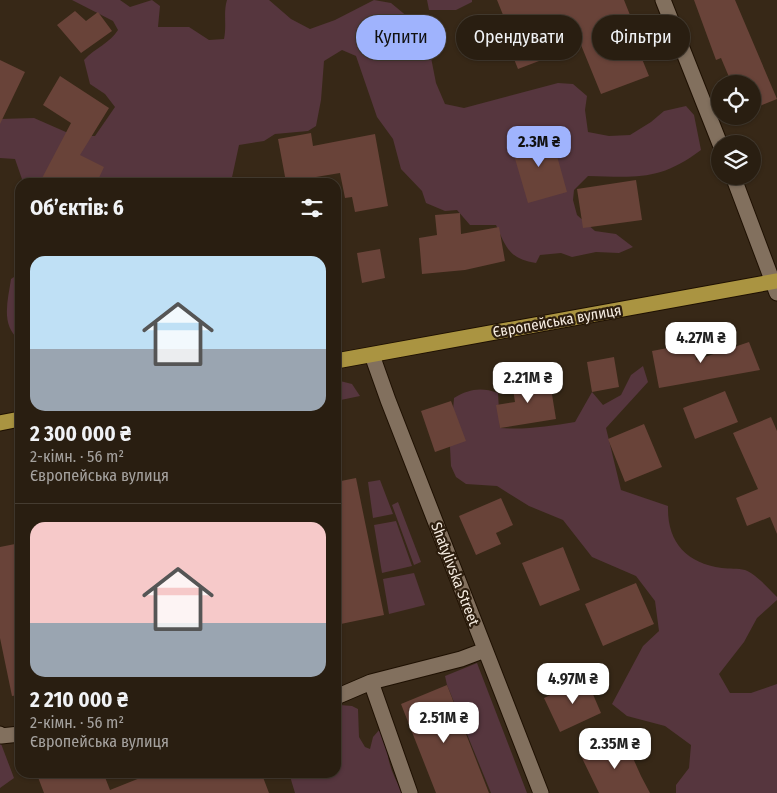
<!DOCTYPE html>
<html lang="uk">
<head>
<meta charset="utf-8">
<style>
	body { margin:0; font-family:"Fira Sans Condensed",sans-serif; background:#31271a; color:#f1f3f6; height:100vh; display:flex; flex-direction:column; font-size:19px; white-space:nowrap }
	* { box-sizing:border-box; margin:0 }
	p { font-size:16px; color:#a5a29f }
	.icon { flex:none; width:28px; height:28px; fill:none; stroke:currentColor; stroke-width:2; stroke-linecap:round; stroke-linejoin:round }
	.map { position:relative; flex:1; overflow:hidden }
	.details { position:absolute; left:15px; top:178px; width:326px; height:600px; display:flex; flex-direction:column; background:#291e11; border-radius:15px; box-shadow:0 1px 4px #0004,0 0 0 1px #453c31 }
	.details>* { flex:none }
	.banner { position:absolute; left:356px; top:15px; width:345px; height:45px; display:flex; gap:10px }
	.buttons { position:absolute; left:711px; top:75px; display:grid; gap:10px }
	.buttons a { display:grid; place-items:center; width:50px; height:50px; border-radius:50%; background:#291e11; box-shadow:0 1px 4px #0004,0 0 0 1px #453c31; font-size:25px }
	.price { position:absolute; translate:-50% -42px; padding:0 11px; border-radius:10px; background:#fff; color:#222; font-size:16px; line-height:32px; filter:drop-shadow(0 1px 2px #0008) }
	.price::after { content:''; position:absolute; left:50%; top:30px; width:15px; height:11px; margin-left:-8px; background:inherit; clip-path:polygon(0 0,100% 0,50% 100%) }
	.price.selected { background:#9fb3fd; color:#111 }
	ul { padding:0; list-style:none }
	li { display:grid; align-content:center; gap:10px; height:265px; padding:0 15px }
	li+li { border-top:1px solid #453c31 }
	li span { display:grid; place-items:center; height:155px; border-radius:15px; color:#555 }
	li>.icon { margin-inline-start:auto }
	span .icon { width:90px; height:90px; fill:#fffc; stroke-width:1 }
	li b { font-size:21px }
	h2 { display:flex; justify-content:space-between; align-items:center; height:60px; padding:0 15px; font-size:21px }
	.pill { padding:0 18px; border-radius:22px; background:#291e11; box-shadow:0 1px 4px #0004,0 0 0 1px #453c31; font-size:18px; line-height:45px }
	.pill.selected { background:#9fb3fd; color:#111 }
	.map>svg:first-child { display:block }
	.green { fill:#56363e }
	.building { fill:#694339 }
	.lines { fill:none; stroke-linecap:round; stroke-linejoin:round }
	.minor-casing { stroke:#1e1002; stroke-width:17 }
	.major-casing { stroke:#1e1002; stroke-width:17 }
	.minor { stroke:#82705e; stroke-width:15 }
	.major { stroke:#aa9441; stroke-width:15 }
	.labels { text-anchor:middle; stroke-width:4.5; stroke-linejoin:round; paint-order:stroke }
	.street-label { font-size:15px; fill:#f6ece1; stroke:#2d1e0e }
</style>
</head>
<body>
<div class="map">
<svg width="777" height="793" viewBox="0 0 777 793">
	<rect width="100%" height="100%" fill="#372817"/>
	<path class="green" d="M 72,0 L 120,0 L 130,7 L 152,0 L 160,6 L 158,27 L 189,27 L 209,40 L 224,39 C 227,25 223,13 227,0 L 269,0 L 291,19 L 310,29 L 335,20 L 374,0 L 391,3 L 426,32 L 436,83 L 445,104 L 464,108 L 558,83 L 573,84 L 587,96 L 585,110 L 588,132 L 609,136 L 630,135 L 651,122 L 664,111 L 686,106 L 694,115 L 701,150 C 660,181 637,177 588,176 L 574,190 L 573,200 L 577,215 L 595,231 L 616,234 L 633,247 L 619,253 L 596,252 L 572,257 L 561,253 L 540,255 L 536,263 C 509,259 506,247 496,225 L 470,225 L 457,210 L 445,211 L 426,203 L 422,191 L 401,169 L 393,139 L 377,117 L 356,56 L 342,50 L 324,61 L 321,100 L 316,126 L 308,131 L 275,134 L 264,141 L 239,145 L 231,182 L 23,182 L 15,159 L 0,158 L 0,119 L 34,118 L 75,136 L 95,136 L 115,107 L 105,94 L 90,84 L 84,60 C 95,48 110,43 118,30 L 113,21 Z
		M 427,0 L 472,0 L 472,2 L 456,10 L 429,10 Z
		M 20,273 L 20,340 C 0,326 8,300 11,279 Z
		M 643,366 L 648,382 L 606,428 L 621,490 L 668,506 C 667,542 686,563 722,568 C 729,569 738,568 745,570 C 756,574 769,589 777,597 L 777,600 L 757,618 L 744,642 L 719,674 L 730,693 L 751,693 L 777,684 L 777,793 L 676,793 L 676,785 L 689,768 L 691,745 L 665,726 L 627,716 L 612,704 L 643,646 L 659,631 L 655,601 L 636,576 L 592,557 L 563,520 L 529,506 L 497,486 L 466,484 L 456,477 L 451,466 L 450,447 L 454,398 C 469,389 481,387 498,393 L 500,428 C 526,430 550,426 575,422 L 592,392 L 603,405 L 621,395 L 631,375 Z
		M 336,380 L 352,384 L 360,396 L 336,401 Z
		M 380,480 L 393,514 L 373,518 L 368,482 Z
		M 398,502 L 421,562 L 414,565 L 392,505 Z
		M 396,521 L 412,566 L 382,573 L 374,525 Z
		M 414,573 L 425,605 L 389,614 L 383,579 Z
		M 477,663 L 527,793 L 491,793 L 447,685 L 445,676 Z
		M 340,705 L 352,706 L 358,709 L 359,737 L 365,747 L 370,749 L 373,737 L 380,729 C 386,738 386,745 388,756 C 390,769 396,781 403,793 L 295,793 L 289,773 L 336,772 L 336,709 Z
		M 0,741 L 14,778 L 0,788 Z"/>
	<path class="building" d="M 497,0 L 624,0 L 636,30 L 631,32 L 649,76 L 601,94 L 581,45 L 518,69 L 510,49 L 516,47 Z
		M 694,0 L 735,0 L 777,99 L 752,109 L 752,84 L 732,84 L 721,58 L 716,60 Z
		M 75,11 L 86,21 L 98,12 L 112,31 L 81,53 L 57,25 Z
		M 0,60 L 25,72 L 0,124 Z
		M 60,76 L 109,108 L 80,155 L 104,167 L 97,182 L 40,182 L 71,123 L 43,105 Z
		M 311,133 L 313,146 L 375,134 L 388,206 L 355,212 L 352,197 L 345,198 L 340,173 L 286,182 L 278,139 Z
		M 551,134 L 567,192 L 528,203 L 511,145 Z
		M 636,180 L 642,220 L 583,228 L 577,189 Z
		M 460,213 L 461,234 L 499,227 L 505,261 L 465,270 L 422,274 L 419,238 L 437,235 L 435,215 Z
		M 380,249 L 385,278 L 362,283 L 357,253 Z
		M 749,342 L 760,370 L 659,388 L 652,351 L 694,343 L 696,360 Z
		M 614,357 L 619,387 L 592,392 L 587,362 Z
		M 549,376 L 556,419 L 500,428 L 496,405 L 515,402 L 512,382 Z
		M 725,391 L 738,422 L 695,439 L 683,408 Z
		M 451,401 L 466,441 L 435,452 L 421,411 Z
		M 771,417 L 777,431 L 777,534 L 770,517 L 747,526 L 736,498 L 758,489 L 733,433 Z
		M 644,424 L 662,467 L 625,482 L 608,439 Z
		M 356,478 L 384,615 L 336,625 L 336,482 Z
		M 501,498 L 513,525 L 496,533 L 501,544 L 476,555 L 459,516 Z
		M 20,543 L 20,695 L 12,696 L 0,638 L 0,547 Z
		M 563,547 L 580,590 L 540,606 L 522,563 Z
		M 636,583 L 654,624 L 603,646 L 585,604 Z
		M 586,678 L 601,713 L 560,732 L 544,698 Z
		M 447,685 L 489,793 L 436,793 L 401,704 Z
		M 624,738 L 641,776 L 650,793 L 599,793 L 582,758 Z
		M 36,772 L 103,772 L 110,790 L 155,772 L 261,772 L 269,793 L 44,793 Z"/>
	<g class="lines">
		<g class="minor-casing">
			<path id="minor" d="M 663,0 L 720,144
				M 733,176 L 777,293
				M 372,355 L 388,400 L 541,793
				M 371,682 L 410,793
				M 336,697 L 371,682 L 461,659 L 485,650
				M 0,734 L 1,736 L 20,734"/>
		</g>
		<g class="major-casing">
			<path id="major" d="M 336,361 L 777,281
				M 0,423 L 20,419"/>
		</g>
		<use href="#minor" class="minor"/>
		<use href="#major" class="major"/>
	</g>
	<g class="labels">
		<g class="street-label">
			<text transform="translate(557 321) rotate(-10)" y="5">Європейська вулиця</text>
			<text transform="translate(455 574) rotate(69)" y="5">Shatylivska Street</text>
		</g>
	</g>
</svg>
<div class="buttons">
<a><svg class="icon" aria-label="locate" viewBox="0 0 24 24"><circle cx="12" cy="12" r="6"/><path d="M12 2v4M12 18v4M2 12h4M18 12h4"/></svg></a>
<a><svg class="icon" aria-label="layers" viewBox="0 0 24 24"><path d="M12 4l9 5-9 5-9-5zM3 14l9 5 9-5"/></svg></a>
</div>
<b class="price selected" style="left:539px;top:168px">2.3M ₴</b>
<b class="price" style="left:701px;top:364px">4.27M ₴</b>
<b class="price" style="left:528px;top:404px">2.21M ₴</b>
<b class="price" style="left:573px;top:705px">4.97M ₴</b>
<b class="price" style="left:444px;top:744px">2.51M ₴</b>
<b class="price" style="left:615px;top:770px">2.35M ₴</b>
<div class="banner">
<a class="pill selected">Купити</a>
<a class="pill">Орендувати</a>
<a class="pill">Фільтри</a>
</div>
<section class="details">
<h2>Об’єктів: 6<svg class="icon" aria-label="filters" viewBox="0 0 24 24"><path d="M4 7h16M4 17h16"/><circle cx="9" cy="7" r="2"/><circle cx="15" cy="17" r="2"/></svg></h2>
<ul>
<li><span style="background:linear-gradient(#bfe0f5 60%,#9aa5b1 0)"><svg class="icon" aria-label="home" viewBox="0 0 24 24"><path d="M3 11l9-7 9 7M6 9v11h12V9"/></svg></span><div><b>2 300 000 ₴</b><p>2-кімн. · 56 m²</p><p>Європейська вулиця</p></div></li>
<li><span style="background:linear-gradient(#f6c9c9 65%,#9aa5b1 0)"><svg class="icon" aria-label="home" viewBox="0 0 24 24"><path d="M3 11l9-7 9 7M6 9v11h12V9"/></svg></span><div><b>2 210 000 ₴</b><p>2-кімн. · 56 m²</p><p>Європейська вулиця</p></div></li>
</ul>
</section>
</div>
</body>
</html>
